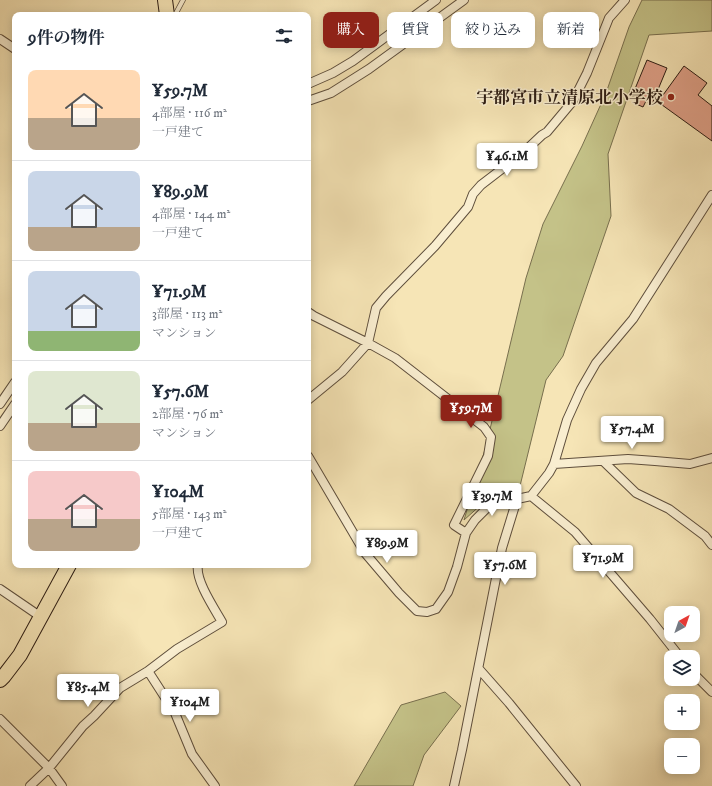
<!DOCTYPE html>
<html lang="ja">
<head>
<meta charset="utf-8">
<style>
	body { margin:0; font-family:"IM FELL DW Pica","Noto Serif JP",serif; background:#f2f2f3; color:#1f2937; height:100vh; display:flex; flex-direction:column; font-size:15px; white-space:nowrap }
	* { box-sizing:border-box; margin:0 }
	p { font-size:13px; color:#747a83 }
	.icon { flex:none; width:22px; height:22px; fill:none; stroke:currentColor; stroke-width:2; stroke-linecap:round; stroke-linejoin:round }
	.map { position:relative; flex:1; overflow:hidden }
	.panel { position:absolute; left:12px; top:12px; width:299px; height:556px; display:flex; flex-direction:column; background:#fff; border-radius:8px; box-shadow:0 2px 10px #0003 }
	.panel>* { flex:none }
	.hud { position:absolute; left:323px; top:12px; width:329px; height:36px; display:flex; gap:8px }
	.needle { width:26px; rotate:40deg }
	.tools { position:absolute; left:664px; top:606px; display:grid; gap:8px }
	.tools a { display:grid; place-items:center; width:36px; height:36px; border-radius:8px; background:#fff; box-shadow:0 2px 10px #0003; font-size:20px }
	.price { position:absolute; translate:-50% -34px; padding:0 9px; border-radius:4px; background:#fff; color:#222; font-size:13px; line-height:26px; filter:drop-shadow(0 1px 2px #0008) }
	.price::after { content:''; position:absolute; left:50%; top:24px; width:12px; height:9px; margin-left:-6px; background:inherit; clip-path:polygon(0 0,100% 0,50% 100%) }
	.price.selected { background:#8f2418; color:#fff }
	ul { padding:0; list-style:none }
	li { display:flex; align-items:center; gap:12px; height:100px; padding:0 16px }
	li+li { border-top:1px solid #e0e1e3 }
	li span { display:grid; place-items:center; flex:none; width:112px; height:80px; border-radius:8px; color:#555 }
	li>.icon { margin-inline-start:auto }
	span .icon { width:48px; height:48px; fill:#fffc; stroke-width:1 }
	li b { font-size:17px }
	h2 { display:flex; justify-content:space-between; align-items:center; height:48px; padding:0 16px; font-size:17px }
	.pill { padding:0 14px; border-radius:8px; background:#fff; box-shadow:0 2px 10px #0003; font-size:14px; line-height:36px }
	.pill.selected { background:#8f2418; color:#fff }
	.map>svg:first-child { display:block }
	.green { fill:#c4c288; stroke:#786f4e }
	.building { fill:#e1a28a; stroke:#2c1c13 }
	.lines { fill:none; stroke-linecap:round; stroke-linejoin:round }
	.lane-casing { stroke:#5e4e3c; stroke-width:5.5 }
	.street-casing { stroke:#5e4e3c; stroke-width:10 }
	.highway-casing { stroke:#2c1c13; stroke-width:16 }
	.lane { stroke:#f9eed0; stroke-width:4 }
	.street { stroke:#f9eed0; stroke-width:8 }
	.highway { stroke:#f6e5b6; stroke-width:14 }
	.poi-dot { fill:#8f2418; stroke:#f9eed0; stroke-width:1.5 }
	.labels { text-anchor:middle; stroke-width:3; stroke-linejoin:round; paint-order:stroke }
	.poi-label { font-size:17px; font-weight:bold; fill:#2c1c13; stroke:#f9eed0; text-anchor:end }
</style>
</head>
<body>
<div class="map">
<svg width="712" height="786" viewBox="0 0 712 786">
	<rect width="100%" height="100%" fill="#f6e5b6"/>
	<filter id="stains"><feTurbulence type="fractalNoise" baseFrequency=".005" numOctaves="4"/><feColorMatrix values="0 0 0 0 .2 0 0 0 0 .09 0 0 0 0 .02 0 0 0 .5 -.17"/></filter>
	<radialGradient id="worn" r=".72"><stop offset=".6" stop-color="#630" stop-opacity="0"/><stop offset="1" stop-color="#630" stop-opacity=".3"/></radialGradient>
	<path class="green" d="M 642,0 L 712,0 L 712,31 L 649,35 L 608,154 L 611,216 L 563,356 L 546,380 L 519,490 L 492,495 L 464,520 L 486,446 L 526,278 L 543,224 L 582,146 L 606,93 L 629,27 Z
		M 445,692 L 461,706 L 424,755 L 413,786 L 354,786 L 401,705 Z"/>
	<path class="building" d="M 647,60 L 667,68 L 652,104 L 646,101 L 643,107 L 634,103 L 637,98 L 632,96 Z
		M 684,66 L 707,83 L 698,95 L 712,106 L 712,141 L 658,102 Z"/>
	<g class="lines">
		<g class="lane-casing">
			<path id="lane" d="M 175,15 L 183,0"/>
		</g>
		<g class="street-casing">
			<path id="street" d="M 0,39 L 15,49
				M 308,84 L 333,73 L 353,61 L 436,0
				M 308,101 L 331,93 L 369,69 L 464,0
				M 308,312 L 314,316 L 368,343 L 395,358 L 484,427 L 491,437 L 488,456 L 454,525 L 466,533
				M 308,400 L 342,372 L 368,343 L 376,308 L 386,296 L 435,246 L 468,207 L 473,194 L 481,185 L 524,152 L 542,135 L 547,132 L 573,101 L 587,73 L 609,18 L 625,0
				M 0,404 L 15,382
				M 0,426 L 15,404
				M 308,456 L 365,553 L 399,593 L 417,611 L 427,612 L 436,609 L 448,592 L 457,567 L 466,533 L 475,520 L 486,509 L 497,501 L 517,499 L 531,496 L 549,473 L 554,464 L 567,420 L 581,389 L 596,363 L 633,319 L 712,195
				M 603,461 L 636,493 L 669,509 L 705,536 L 712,545
				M 554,464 L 628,459 L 655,461 L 690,464 L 712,458
				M 531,496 L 575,532 L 650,619 L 680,657
				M 0,589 L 41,617
				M 479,669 L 509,703 L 576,786
				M 148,671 L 175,713 L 192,754 L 215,786
				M 693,673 L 712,692
				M 0,719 L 49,768 L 62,786
				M 30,786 L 49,768 L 83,726 L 94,716 L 120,688 L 148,671 L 177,649 L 222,622 C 214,608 195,580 198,565
				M 454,786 L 462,750 L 502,548 L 517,499"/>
		</g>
		<g class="highway-casing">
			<path id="highway" d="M 165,0 L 167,15
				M 0,680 L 4,676 L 20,655 L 69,565"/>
		</g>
		<use href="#lane" class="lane"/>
		<use href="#street" class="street"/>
		<use href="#highway" class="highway"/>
	</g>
	<circle class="poi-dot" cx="671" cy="97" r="4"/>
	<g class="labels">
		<g class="poi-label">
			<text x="663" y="103">宇都宮市立清原北小学校</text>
		</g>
	</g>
	<rect width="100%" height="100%" filter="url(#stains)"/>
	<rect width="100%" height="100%" fill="url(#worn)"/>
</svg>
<div class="tools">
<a><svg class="needle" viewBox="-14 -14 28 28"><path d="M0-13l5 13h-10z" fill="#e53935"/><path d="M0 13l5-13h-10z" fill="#747a83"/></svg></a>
<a><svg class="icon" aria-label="layers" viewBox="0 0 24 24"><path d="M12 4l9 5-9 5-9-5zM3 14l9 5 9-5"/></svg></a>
<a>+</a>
<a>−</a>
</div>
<b class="price" style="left:507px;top:177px">¥46.1M</b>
<b class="price selected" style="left:471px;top:429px">¥59.7M</b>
<b class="price" style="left:632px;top:450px">¥57.4M</b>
<b class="price" style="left:492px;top:517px">¥39.7M</b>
<b class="price" style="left:387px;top:564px">¥89.9M</b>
<b class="price" style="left:603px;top:579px">¥71.9M</b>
<b class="price" style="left:505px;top:586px">¥57.6M</b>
<b class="price" style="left:88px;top:708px">¥85.4M</b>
<b class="price" style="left:190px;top:723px">¥104M</b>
<div class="hud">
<a class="pill selected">購入</a>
<a class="pill">賃貸</a>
<a class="pill">絞り込み</a>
<a class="pill">新着</a>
</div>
<section class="panel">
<h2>9件の物件<svg class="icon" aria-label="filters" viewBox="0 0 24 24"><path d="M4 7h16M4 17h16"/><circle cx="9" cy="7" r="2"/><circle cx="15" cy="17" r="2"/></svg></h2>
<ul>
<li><span style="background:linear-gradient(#ffd9b3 60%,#b9a48a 0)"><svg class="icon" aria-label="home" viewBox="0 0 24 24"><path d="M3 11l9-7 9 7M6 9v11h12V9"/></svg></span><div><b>¥59.7M</b><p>4部屋 · 116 m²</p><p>一戸建て</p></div></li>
<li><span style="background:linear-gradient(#c9d6e8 70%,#b9a48a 0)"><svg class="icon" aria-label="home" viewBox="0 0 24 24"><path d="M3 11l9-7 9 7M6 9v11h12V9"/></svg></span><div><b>¥89.9M</b><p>4部屋 · 144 m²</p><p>一戸建て</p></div></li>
<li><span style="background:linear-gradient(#c9d6e8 75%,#8fb573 0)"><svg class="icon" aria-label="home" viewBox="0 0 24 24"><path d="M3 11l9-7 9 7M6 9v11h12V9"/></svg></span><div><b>¥71.9M</b><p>3部屋 · 113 m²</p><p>マンション</p></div></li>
<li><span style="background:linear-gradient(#dfe7d0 65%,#b9a48a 0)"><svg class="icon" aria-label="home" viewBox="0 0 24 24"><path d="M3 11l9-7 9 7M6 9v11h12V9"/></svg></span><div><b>¥57.6M</b><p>2部屋 · 76 m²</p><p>マンション</p></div></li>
<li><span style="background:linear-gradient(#f6c9c9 60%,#b9a48a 0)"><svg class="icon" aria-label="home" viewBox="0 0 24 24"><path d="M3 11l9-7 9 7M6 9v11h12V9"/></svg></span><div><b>¥104M</b><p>5部屋 · 143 m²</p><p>一戸建て</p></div></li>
</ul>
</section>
</div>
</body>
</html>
